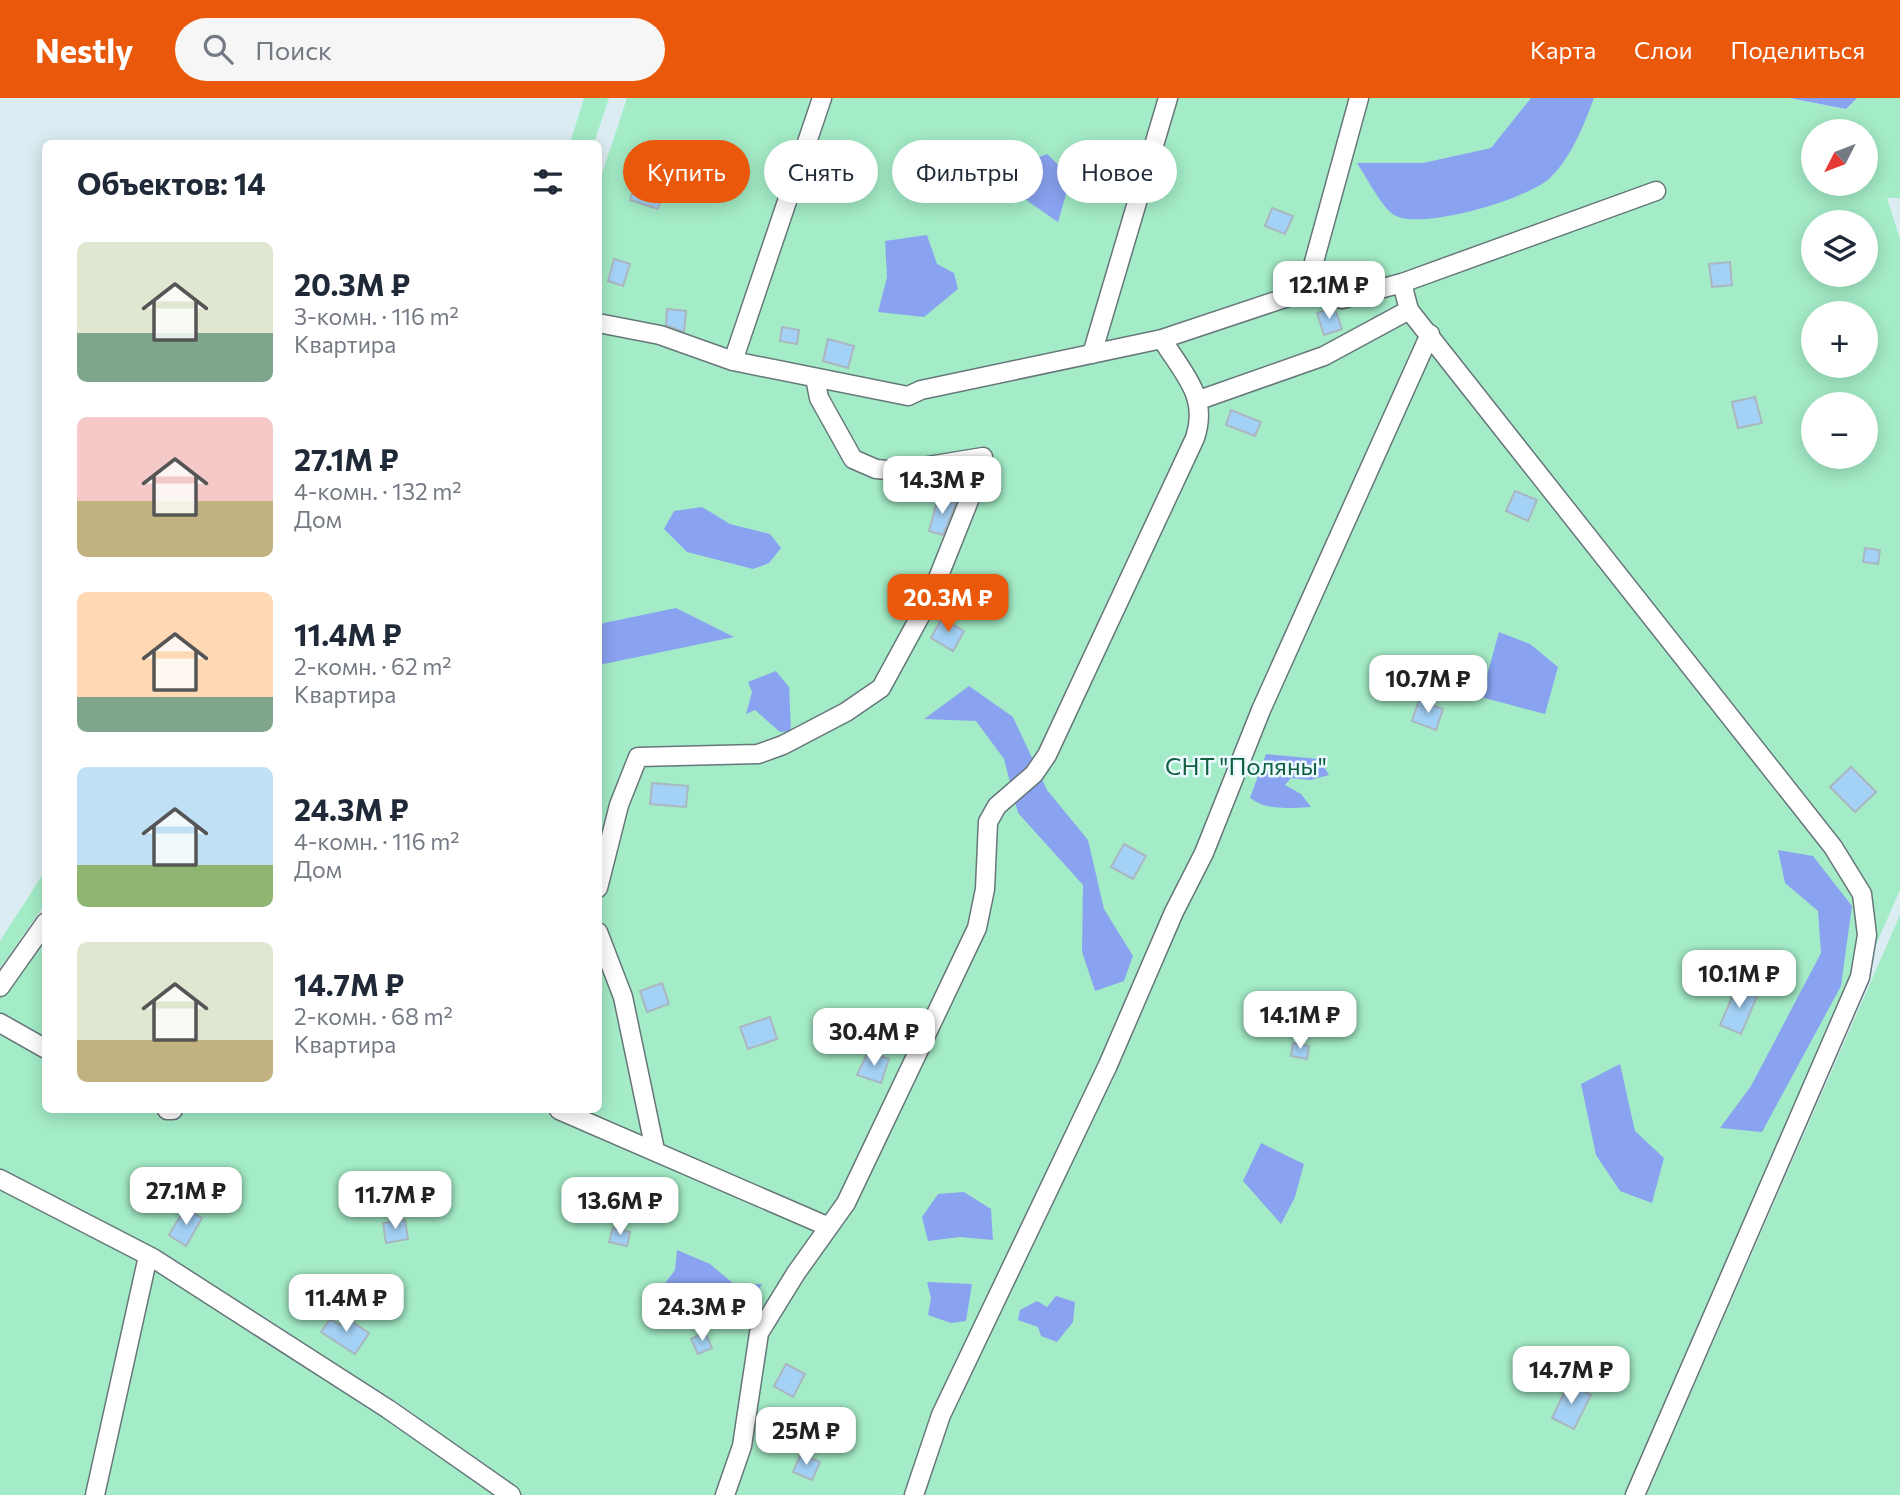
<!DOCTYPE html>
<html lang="ru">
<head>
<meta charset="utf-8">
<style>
	body { margin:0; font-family:Commissioner,sans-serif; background:#f6f6f7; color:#1f2937; height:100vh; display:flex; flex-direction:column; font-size:26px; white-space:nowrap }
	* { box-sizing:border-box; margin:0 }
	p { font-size:23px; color:#747a83 }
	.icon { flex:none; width:38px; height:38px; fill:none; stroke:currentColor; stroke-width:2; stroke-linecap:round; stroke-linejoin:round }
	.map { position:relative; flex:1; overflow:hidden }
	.sheet { position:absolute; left:42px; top:42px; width:560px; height:973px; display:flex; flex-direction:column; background:#fff; border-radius:10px; box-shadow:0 4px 18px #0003 }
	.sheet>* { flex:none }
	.top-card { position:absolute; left:623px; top:42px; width:665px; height:63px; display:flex; gap:14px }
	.needle { width:46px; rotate:228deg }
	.tools { position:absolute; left:1801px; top:21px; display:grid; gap:14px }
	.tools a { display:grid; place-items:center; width:77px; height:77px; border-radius:50%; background:#fff; box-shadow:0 4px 18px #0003; font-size:35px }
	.price { position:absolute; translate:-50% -60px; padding:0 16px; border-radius:14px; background:#fff; color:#222; font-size:23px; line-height:46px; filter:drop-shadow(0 2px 4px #0008) }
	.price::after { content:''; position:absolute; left:50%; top:42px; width:21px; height:16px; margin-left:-10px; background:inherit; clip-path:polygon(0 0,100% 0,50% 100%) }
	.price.current { background:#ea580c; color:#fff }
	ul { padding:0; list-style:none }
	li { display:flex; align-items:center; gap:21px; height:175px; padding:0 35px }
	li span { display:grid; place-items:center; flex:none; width:196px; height:140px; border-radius:10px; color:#555 }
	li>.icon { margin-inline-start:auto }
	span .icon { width:84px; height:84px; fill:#fffc; stroke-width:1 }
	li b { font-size:30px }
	h2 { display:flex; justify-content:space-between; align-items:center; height:84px; padding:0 35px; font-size:30px }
	.pill { padding:0 24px; border-radius:32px; background:#fff; box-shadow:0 4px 18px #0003; font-size:24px; line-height:63px }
	.pill.current { background:#ea580c; color:#fff }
	header { display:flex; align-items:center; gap:42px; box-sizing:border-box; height:98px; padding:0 35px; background:#ea580c; color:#fff }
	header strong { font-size:33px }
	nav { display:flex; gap:38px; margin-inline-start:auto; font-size:24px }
	.search { width:490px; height:63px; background:#f6f6f7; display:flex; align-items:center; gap:18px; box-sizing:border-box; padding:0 24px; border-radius:38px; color:#747a83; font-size:26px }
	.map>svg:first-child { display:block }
	.green { fill:#a4ecc7; fill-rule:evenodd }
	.water { fill:#8aa3f1 }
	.building { fill:#a4d2f6; stroke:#aab6c0; stroke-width:2 }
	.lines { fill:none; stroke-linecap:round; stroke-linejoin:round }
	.minor-casing { stroke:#66767b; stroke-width:21 }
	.minor { stroke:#fff; stroke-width:18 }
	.labels { text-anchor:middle; stroke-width:5; stroke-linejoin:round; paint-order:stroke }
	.park-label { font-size:24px; fill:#115f41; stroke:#ebfafe }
</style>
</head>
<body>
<header>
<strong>Nestly</strong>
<div class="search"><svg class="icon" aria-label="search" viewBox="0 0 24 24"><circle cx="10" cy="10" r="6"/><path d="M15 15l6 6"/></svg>Поиск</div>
<nav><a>Карта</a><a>Слои</a><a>Поделиться</a></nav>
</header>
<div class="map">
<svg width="1900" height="1397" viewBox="0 0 1900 1397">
	<rect width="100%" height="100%" fill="#dbedf2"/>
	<path class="green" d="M 584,0 L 609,0 L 594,45 L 570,45 Z
		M 627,0 L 1789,0 L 1845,11 L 1857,0 L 1900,0 L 1900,100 L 1887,100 L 1900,141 L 1900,792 L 1635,1397 L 0,1397 L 0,889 L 45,824 L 46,1012 L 598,1012 L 598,88 ZM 1813,33 L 1866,33 L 1866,86 L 1813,86 ZM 1813,124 L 1866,124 L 1866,177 L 1813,177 ZM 1813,215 L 1866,215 L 1866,268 L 1813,268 ZM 1813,306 L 1866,306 L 1866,359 L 1813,359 Z
		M 45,773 L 45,806 L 0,870 L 0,843 Z
		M 1900,817 L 1900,1397 L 1646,1397 Z"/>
	<path class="water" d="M 1531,0 L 1594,0 C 1584,27 1572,58 1551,79 C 1529,101 1421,133 1394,117 C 1383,111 1365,77 1357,65 L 1423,65 L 1491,50 Z
		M 1789,0 L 1857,0 L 1846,11 Z
		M 1047,56 L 1071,79 L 1058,124 L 1016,95 L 1011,70 Z
		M 927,137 L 937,166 L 954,175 L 958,191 L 924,219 L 878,214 L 887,179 L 885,143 Z
		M 702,409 L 730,426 L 770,436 L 781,450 L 769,465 L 753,471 L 687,454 L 664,431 L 674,413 Z
		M 676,510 L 734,539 L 599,567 L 599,526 Z
		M 1499,534 L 1530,546 L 1558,569 L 1545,616 L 1481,599 Z
		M 776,573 L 789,589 L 791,633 L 780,634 L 755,612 L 746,616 L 752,594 L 748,584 Z
		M 969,588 L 1013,619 L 1047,692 L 1088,742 L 1104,811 L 1133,858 L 1124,883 L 1095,893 L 1082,854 L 1083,787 L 1018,715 L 1004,661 L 976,623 L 924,621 Z
		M 1266,656 L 1319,661 L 1329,677 L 1310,682 L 1291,680 L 1285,687 L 1301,696 L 1311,709 C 1290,710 1267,713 1250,700 Z
		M 1778,752 L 1813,758 L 1852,808 L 1841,888 L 1762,1034 L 1720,1030 L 1751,988 L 1821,855 L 1818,813 L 1785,785 Z
		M 1620,966 L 1635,1033 L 1664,1060 L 1652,1105 L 1620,1093 L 1596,1057 L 1581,986 Z
		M 1261,1045 L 1304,1066 L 1295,1099 L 1281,1126 L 1243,1083 Z
		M 964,1094 L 991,1111 L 993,1142 L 960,1139 L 928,1143 L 922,1119 L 938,1096 Z
		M 677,1152 L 710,1166 L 735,1187 L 762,1186 C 753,1202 731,1208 715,1219 L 691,1206 L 681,1186 L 663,1188 L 675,1172 Z
		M 927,1184 L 972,1186 L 966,1223 L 951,1225 L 928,1217 L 931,1200 Z
		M 1056,1198 L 1075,1204 L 1073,1224 L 1057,1244 L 1041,1238 L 1038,1229 L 1018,1222 L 1020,1212 L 1037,1203 L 1047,1209 Z"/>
	<path class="building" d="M 638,77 L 666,86 L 658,111 L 630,102 Z
		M 1272,110 L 1293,118 L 1285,136 L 1265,128 Z
		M 614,161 L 630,166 L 623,188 L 608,183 Z
		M 1730,164 L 1732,187 L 1712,189 L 1709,166 Z
		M 1332,210 L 1335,211 L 1342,231 L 1324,237 L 1317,215 Z
		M 667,211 L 686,213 L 684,234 L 666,227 Z
		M 782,229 L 799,232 L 797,246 L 780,243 Z
		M 828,241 L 854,248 L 848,270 L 823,263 Z
		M 1755,299 L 1762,325 L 1738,330 L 1732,304 Z
		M 1231,312 L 1261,324 L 1255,338 L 1226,327 Z
		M 1515,393 L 1537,402 L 1528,423 L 1506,413 Z
		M 938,400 L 956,405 L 943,437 L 929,433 Z
		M 1865,450 L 1880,452 L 1878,466 L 1863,464 Z
		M 942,520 L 964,533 L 953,553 L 931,540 Z
		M 1419,602 L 1443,611 L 1436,632 L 1412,623 Z
		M 1851,669 L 1876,694 L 1855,714 L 1830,689 Z
		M 652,685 L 688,688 L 686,709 L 650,706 Z
		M 1124,746 L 1146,758 L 1133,781 L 1111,769 Z
		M 662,885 L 669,906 L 647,914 L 640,893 Z
		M 1737,888 L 1758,896 L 1741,936 L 1720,927 Z
		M 770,919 L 777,941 L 748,951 L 740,929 Z
		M 1293,945 L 1309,948 L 1307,961 L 1291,958 Z
		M 868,954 L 889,961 L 881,985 L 857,977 Z
		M 185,1110 L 202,1120 L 186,1148 L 169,1137 Z
		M 405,1122 L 408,1141 L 386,1145 L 383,1125 Z
		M 613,1130 L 630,1134 L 627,1148 L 609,1144 Z
		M 345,1219 L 369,1235 L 355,1256 L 321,1234 L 330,1221 L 340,1227 Z
		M 705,1234 L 712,1250 L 698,1256 L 691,1241 Z
		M 786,1266 L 805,1276 L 793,1299 L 774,1288 Z
		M 1569,1285 L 1591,1297 L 1574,1331 L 1552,1320 Z
		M 801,1356 L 820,1364 L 812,1382 L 793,1374 Z"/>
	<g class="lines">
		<g class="minor-casing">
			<path id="minor" d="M 1402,185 L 1409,212 L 1833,749 L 1862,796 L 1867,837 L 1860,879 L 1635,1397
				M 1306,193 L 1359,0
				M 598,225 L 660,237 L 733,263 L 908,298 L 921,292 L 1162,241 L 1306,193 L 1342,201 L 1402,185 L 1656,93
				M 1092,256 L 1168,0
				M 733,263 L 822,0
				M 1199,302 L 1324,258 L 1409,212
				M 598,790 L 619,707 L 638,659 L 758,656 L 783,647 L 846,614 L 881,590 L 930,500 L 976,385 L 983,359 L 898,373 L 876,371 L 853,361 L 819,300 L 815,280
				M 598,834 L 623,899 L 655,1052
				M 0,889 L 46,824
				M 0,925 L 46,951
				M 167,1012 L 173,1012
				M 559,1012 L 829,1129
				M 0,1081 L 153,1160 L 388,1311 L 511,1397
				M 95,1397 L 148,1158
				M 725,1397 L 742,1348 L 759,1235 L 796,1175 L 846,1105 L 977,830 L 985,791 L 988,724 L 997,708 L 1034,676 L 1047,657 L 1195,340 C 1209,298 1183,276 1162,241
				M 914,1397 L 941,1317 L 1108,967 L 1174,814 L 1204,755 L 1261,612 L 1430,236"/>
		</g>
		<use href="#minor" class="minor"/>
	</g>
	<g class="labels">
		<g class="park-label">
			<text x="1246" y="677">СНТ "Поляны"</text>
		</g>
	</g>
</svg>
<div class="tools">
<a><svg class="needle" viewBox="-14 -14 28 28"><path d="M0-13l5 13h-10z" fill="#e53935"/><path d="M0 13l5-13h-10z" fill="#747a83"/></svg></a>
<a><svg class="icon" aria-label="layers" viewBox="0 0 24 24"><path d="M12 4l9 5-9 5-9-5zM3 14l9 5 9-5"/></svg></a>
<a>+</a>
<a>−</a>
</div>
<b class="price" style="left:1329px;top:223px">12.1M ₽</b>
<b class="price" style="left:942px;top:418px">14.3M ₽</b>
<b class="price current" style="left:948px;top:536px">20.3M ₽</b>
<b class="price" style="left:1428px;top:617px">10.7M ₽</b>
<b class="price" style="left:1739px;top:912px">10.1M ₽</b>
<b class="price" style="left:1300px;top:953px">14.1M ₽</b>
<b class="price" style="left:874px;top:970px">30.4M ₽</b>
<b class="price" style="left:186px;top:1129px">27.1M ₽</b>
<b class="price" style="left:395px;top:1133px">11.7M ₽</b>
<b class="price" style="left:620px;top:1139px">13.6M ₽</b>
<b class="price" style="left:346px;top:1236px">11.4M ₽</b>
<b class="price" style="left:702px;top:1245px">24.3M ₽</b>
<b class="price" style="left:1571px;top:1308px">14.7M ₽</b>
<b class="price" style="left:806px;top:1369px">25M ₽</b>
<div class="top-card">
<a class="pill current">Купить</a>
<a class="pill">Снять</a>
<a class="pill">Фильтры</a>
<a class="pill">Новое</a>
</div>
<section class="sheet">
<h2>Объектов: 14<svg class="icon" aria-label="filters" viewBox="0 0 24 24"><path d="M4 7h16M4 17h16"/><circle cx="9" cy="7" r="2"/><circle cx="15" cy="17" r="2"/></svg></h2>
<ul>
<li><span style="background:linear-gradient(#dfe7d0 65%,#7fa58c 0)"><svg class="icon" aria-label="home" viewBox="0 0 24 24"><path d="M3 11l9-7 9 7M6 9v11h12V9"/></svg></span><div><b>20.3M ₽</b><p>3-комн. · 116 m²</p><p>Квартира</p></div></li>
<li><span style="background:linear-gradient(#f6c9c9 60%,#c2b280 0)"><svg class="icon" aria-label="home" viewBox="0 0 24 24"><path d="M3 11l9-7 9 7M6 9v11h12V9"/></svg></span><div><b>27.1M ₽</b><p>4-комн. · 132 m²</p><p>Дом</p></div></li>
<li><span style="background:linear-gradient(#ffd9b3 75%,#7fa58c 0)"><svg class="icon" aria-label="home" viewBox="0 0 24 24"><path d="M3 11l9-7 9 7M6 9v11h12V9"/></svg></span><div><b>11.4M ₽</b><p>2-комн. · 62 m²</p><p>Квартира</p></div></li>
<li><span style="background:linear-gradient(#bfe0f5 70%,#8fb573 0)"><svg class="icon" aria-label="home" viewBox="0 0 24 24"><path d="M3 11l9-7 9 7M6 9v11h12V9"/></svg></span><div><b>24.3M ₽</b><p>4-комн. · 116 m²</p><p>Дом</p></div></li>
<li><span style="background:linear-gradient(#dfe7d0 70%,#c2b280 0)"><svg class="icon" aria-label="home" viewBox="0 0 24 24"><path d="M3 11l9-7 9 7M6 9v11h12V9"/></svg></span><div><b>14.7M ₽</b><p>2-комн. · 68 m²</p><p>Квартира</p></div></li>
</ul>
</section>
</div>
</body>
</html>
